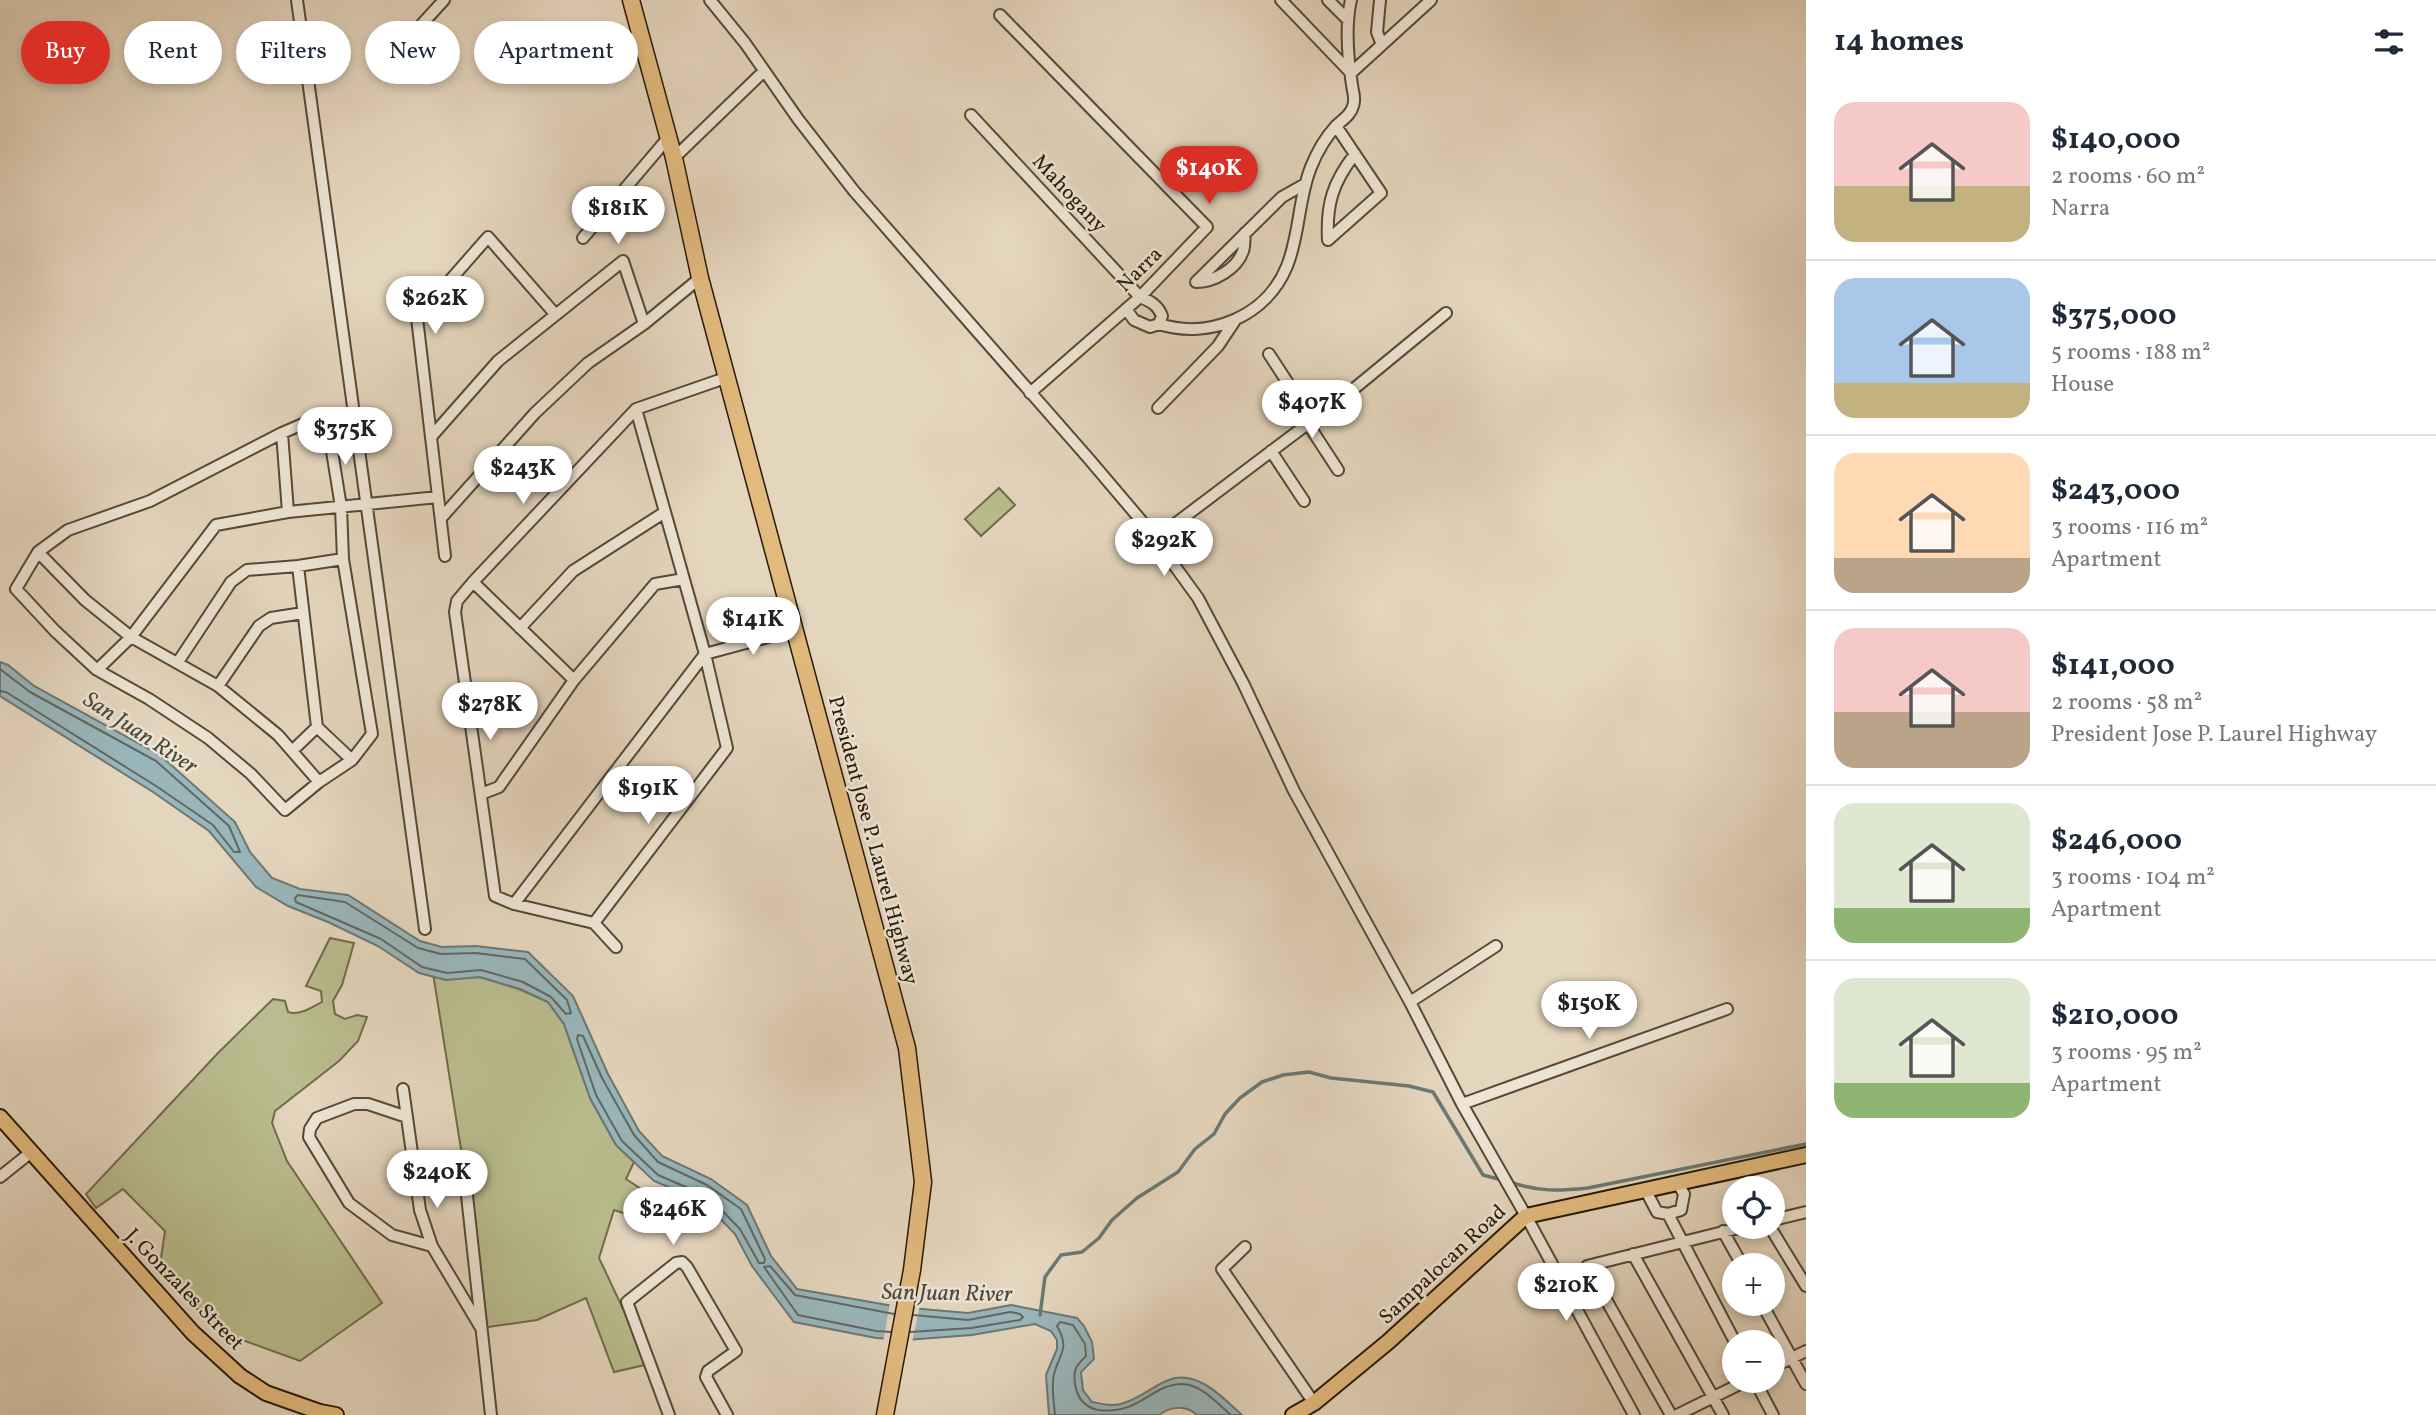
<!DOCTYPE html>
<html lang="en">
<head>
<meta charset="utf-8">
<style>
	body { margin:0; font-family:Vollkorn,serif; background:#f6f6f7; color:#1f2937; height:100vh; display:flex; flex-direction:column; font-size:26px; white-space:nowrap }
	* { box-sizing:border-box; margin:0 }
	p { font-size:23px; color:#747a83 }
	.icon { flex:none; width:38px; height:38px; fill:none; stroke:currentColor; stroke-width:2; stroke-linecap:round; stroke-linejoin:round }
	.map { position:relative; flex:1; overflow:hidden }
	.details { display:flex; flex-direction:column; background:#fff; width:630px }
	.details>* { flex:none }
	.top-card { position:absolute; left:21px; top:21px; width:665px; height:63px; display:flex; gap:14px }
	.tools { position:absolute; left:1722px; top:1176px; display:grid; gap:14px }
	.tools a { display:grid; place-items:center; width:63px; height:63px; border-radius:50%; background:#fff; box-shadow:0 4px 10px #0003; font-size:35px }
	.price { position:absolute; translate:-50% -60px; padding:0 16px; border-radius:24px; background:#fff; color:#222; font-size:23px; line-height:46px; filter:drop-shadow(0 2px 4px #0008) }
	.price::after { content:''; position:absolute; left:50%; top:42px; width:21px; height:16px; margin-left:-10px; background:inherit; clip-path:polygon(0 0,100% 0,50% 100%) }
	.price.selected { background:#d93025; color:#fff }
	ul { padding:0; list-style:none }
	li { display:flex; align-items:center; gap:21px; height:175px; padding:0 28px }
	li+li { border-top:2px solid #e0e1e3 }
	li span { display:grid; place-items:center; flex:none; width:196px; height:140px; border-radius:21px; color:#555 }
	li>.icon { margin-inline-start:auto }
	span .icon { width:84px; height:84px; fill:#fffc; stroke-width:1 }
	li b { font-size:30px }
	h2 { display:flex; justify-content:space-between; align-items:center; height:84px; padding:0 28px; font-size:30px }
	.chip { padding:0 24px; border-radius:32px; background:#fff; box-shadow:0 4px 10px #0003; font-size:24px; line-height:63px }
	.chip.selected { background:#d93025; color:#fff }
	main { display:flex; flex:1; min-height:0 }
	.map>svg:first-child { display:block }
	.green { fill:#b9bc8e; stroke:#706b4a; stroke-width:2 }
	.water { fill:#99b6bb; stroke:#6b7873; stroke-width:2 }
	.pier { fill:#e4d5bd }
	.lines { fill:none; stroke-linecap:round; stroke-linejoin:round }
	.shore { stroke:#606861; stroke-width:2 }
	.stream { stroke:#6b7873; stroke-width:3.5 }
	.minor-casing { stroke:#564934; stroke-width:14 }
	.major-casing { stroke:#271a07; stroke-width:18 }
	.highway-casing { stroke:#271a07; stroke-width:19 }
	.minor { stroke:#ede4d4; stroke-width:10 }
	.major { stroke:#e2ba7e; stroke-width:14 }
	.highway { stroke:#e2ba7e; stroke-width:16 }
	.labels { text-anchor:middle; stroke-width:5; stroke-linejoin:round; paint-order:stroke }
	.street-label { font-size:21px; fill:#271a07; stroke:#ede4d4 }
	.water-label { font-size:23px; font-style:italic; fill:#49493d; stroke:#ede4d4 }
</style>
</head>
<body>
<main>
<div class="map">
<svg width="1806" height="1415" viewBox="0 0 1806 1415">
	<rect width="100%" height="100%" fill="#e4d5bd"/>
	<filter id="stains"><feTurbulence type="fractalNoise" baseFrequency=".00286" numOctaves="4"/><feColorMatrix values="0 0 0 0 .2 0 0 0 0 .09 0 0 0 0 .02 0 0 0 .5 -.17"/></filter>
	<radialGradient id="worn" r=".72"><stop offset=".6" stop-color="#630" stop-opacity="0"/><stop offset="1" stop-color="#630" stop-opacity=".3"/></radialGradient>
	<path class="green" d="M 999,488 L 1015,505 L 981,536 L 965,519 Z
		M 330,938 L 354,943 L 342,985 L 333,1001 L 335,1014 L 345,1019 L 357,1015 L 367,1017 L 358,1041 L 339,1061 L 275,1111 L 272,1123 L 287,1161 L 382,1303 L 300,1361 L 215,1330 L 160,1265 L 165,1231 L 123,1189 L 96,1208 L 86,1194 L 217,1054 L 273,999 L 285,1001 L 288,1012 C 299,1016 313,1007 322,1002 L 321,991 L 306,986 Z
		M 432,967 L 434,977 L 445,979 L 480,977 L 519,989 L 548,1002 L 564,1024 L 591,1100 L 616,1145 L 634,1162 L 626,1179 L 661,1202 L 648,1221 L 614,1210 L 599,1258 L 649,1364 L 614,1372 L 586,1298 L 537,1320 L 481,1328 L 464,1168 Z"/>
	<path class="water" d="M 0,662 L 8,665 L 34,686 L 160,755 L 235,822 L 250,852 L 272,878 L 300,889 L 348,895 L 420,941 L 442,947 L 476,946 L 528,952 L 573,996 L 608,1074 L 639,1131 L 662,1156 L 711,1179 L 747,1205 L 771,1256 L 797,1289 L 899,1307 L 968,1313 L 1011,1305 L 1077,1318 L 1084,1326 L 1092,1342 L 1094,1359 L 1081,1372 L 1083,1390 L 1092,1402 C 1103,1404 1113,1407 1124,1403 C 1155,1393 1169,1365 1204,1384 C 1218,1391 1230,1405 1242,1415 L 1197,1415 C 1186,1405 1171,1406 1159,1415 L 1049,1415 L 1046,1375 L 1057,1349 L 1057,1340 L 1051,1331 L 1035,1324 L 972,1335 L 906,1340 L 876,1338 L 794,1322 L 752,1266 L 735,1234 L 704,1202 L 654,1181 L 616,1145 L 590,1098 L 564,1024 L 548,1002 L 520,989 L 480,977 L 446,980 L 419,973 L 378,946 L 328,922 L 288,906 L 256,887 L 209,831 L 153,792 L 0,696 Z"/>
	<path class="pier" d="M 890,1303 L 920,1305 L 912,1343 L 883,1342 Z"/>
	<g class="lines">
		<path class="shore" d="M 0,669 L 30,692 L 156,761 L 229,826 L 240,852 L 234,852 L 213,825 L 156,786 L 6,692 L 0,691
			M 298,895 L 345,902 L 418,948 L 441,954 L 476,953 L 525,959 L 567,1000 L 571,1013 L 566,1014 L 551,997 L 523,982 L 481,970 L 447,973 L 422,967 L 381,939 L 296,902 L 295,898 Z
			M 578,1035 L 583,1036 L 602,1078 L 634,1135 L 658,1162 L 707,1185 L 741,1209 L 765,1259 L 764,1263 L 759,1263 L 740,1229 L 709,1197 L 658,1175 L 622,1141 L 596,1095 L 577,1039 Z
			M 891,1332 L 876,1331 L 798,1315 L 764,1267 L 770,1266 L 795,1295 L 894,1314
			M 910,1332 L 971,1328 L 1020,1320 L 1023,1317 L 1020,1314 L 1010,1312 L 968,1320 L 913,1315
			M 1055,1415 C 1054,1403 1051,1386 1054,1374 C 1060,1352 1070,1349 1057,1326 L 1060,1322 L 1073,1325 L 1085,1344 L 1086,1356 C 1076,1366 1073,1369 1075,1384 C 1077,1397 1084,1407 1098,1410 C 1141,1415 1151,1384 1182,1384 C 1201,1384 1218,1404 1231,1415"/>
		<path class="stream" d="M 1510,1182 C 1539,1192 1558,1191 1588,1188 L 1806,1144
			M 1040,1315 L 1045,1277 L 1061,1255 L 1082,1252 L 1099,1238 L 1112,1220 L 1137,1198 L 1178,1172 L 1195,1149 L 1214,1134 L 1225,1114 L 1240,1098 L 1262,1082 L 1283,1075 L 1309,1072 L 1331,1078 L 1409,1086 L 1433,1092 L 1483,1175 L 1502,1180"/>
		<g class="minor-casing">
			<path id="minor" d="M 297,0 L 425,929
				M 710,0 L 745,43 L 798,119 L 854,191 L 1089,459 L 1145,525 L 1198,598 L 1243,683 L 1294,791 L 1410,1002 L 1462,1104 L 1526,1216 L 1634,1415
				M 1281,0 L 1351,73 L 1431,0
				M 1328,0 L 1348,20
				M 1380,0 L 1377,32 L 1382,45
				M 1000,15 L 1207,227 L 1140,297 L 1030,393
				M 380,70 L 444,0
				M 971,115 L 1140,297 C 1150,301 1158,305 1162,316 L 1159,324 L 1150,327 L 1134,320 L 1126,309
				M 674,158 L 764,71
				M 583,238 L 668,138
				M 1328,240 L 1381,193 L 1336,126
				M 1328,240 C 1326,204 1333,182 1355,154
				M 1196,282 L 1282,197 L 1305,184
				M 1196,282 C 1214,282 1237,269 1243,251 C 1245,246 1244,239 1245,233
				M 1159,324 C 1210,340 1267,316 1287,266 C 1300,234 1298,199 1311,167 C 1317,152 1325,138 1336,126 C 1342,120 1351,115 1353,106 C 1356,99 1353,93 1352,85 C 1348,59 1345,26 1351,0
				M 1269,354 L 1312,420
				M 1158,408 L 1218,346 L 1234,322
				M 636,409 L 705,654 L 727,748 L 594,923 L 514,904 L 705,654 L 794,630
				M 326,414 L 341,507 L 343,559 L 372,734 L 352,760 L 319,782 L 285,810 L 251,774 L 208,738 L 149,699 L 97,670 L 55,631 L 16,589 L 38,552 L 68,530 L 150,501 L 282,433 Z
				M 1308,424 L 1338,470
				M 282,433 L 288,512
				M 431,437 L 498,361 L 623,261 L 644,324
				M 1271,451 L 1304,501
				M 442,517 L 535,413 L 588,363 L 644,324 L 700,278
				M 1155,539 L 1350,392 L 1446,313
				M 38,552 L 85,600 L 131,637 L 218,686 L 278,735 L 319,782
				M 445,556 L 417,318 L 488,237 L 555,314
				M 298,566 L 317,727 L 352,760
				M 473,582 L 457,601 L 455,612 L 495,896 L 514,904
				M 520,628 L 573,571 L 665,512
				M 178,662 L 231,582 L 247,570 L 298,566 L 343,559
				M 97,670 L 131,637 L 216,525 L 288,512 L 438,497
				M 574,680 L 473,582 L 636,409 L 728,377
				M 218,686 L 259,626 L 271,618 L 303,613
				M 292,751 L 317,727
				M 481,794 L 499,787 L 574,680 L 655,584 L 684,579
				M 594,923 L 616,947
				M 1410,1002 L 1496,946
				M 403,1089 L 420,1210 L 432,1246 L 481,1328
				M 1462,1104 L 1727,1009
				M 407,1117 L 368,1104 L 354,1104 L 317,1118 L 310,1129 L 309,1137 L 349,1203 L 392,1235 L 432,1246
				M 464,1168 L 491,1415
				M 0,1177 L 30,1153
				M 1645,1189 L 1657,1212 L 1668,1214 L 1681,1210 L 1684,1194 L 1677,1182
				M 1668,1214 L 1735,1342
				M 1773,1220 L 1806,1212
				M 1770,1227 L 1806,1286
				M 1723,1231 L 1742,1265
				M 1245,1247 L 1222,1269 L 1314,1403
				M 1633,1254 L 1723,1415
				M 1762,1304 L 1806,1384
				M 1773,1367 L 1806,1351
				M 1755,1381 L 1773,1415
				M 669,1415 L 627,1302 L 676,1263 L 682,1262 L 687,1267 L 736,1351 L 708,1371 L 706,1377 L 727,1415
				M 1671,1415 L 1587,1266 L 1743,1227
				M 1677,1415 L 1746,1381"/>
		</g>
		<g class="major-casing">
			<path id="major" d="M 0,1117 L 193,1333 L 240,1376 L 266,1393 L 320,1412 L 336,1415
				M 1293,1415 L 1314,1403 L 1388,1342 L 1526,1216 L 1806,1155"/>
		</g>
		<g class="highway-casing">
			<path id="highway" d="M 631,0 L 674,158 L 700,278 L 907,1048 L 923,1182 L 912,1270 L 885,1415"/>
		</g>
		<use href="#minor" class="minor"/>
		<use href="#major" class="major"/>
		<use href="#highway" class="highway"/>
	</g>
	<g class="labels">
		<g class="street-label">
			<text transform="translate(1070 193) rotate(47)" y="7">Mahogany</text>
			<text transform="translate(1139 269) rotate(-45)" y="7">Narra</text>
			<text transform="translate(874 840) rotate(75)" y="7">President Jose P. Laurel Highway</text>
			<text transform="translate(1442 1264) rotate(-43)" y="7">Sampalocan Road</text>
			<text transform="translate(185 1289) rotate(46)" y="7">J. Gonzales Street</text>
		</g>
		<g class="water-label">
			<text transform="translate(141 732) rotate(33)" y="8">San Juan River</text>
			<text transform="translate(947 1292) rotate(1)" y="8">San Juan River</text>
		</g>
	</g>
	<rect width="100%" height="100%" filter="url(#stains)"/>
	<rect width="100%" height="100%" fill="url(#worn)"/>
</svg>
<div class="tools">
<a><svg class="icon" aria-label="locate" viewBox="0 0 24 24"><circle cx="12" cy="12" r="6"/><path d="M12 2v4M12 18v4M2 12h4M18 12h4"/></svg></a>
<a>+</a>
<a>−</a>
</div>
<b class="price selected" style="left:1209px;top:206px">$140K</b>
<b class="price" style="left:618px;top:246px">$181K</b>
<b class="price" style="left:435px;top:336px">$262K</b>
<b class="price" style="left:1312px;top:440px">$407K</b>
<b class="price" style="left:345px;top:467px">$375K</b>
<b class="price" style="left:523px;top:506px">$243K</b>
<b class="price" style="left:1164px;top:578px">$292K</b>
<b class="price" style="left:753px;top:657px">$141K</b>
<b class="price" style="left:490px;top:742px">$278K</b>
<b class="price" style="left:648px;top:826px">$191K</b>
<b class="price" style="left:1589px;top:1041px">$150K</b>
<b class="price" style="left:437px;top:1210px">$240K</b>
<b class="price" style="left:673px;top:1247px">$246K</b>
<b class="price" style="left:1566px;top:1323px">$210K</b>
<div class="top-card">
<a class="chip selected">Buy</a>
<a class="chip">Rent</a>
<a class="chip">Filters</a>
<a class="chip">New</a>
<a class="chip">Apartment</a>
</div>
</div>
<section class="details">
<h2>14 homes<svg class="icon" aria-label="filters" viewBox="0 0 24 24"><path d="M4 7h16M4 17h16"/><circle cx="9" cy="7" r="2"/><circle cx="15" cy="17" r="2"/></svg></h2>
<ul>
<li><span style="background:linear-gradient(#f6c9c9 60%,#c2b280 0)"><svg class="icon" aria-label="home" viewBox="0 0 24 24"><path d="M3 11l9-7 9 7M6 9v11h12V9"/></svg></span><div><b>$140,000</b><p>2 rooms · 60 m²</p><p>Narra</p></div></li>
<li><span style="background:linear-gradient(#a9c7e8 75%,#c2b280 0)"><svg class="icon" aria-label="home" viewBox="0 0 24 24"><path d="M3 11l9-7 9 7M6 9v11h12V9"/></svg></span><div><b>$375,000</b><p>5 rooms · 188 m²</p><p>House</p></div></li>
<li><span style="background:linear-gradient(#ffd9b3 75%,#b9a48a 0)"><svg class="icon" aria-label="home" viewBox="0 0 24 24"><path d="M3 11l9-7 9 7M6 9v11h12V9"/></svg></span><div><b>$243,000</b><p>3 rooms · 116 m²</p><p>Apartment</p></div></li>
<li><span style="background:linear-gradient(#f6c9c9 60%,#b9a48a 0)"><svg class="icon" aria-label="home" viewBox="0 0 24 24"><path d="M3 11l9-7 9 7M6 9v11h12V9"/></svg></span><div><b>$141,000</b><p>2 rooms · 58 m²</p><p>President Jose P. Laurel Highway</p></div></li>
<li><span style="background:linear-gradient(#dfe7d0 75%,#8fb573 0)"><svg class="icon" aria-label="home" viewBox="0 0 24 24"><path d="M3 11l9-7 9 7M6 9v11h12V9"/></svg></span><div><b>$246,000</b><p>3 rooms · 104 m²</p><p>Apartment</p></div></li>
<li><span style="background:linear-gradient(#dfe7d0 75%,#8fb573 0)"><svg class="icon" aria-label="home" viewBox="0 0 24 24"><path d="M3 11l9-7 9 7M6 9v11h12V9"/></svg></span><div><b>$210,000</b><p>3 rooms · 95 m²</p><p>Apartment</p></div></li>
</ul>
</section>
</main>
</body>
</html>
